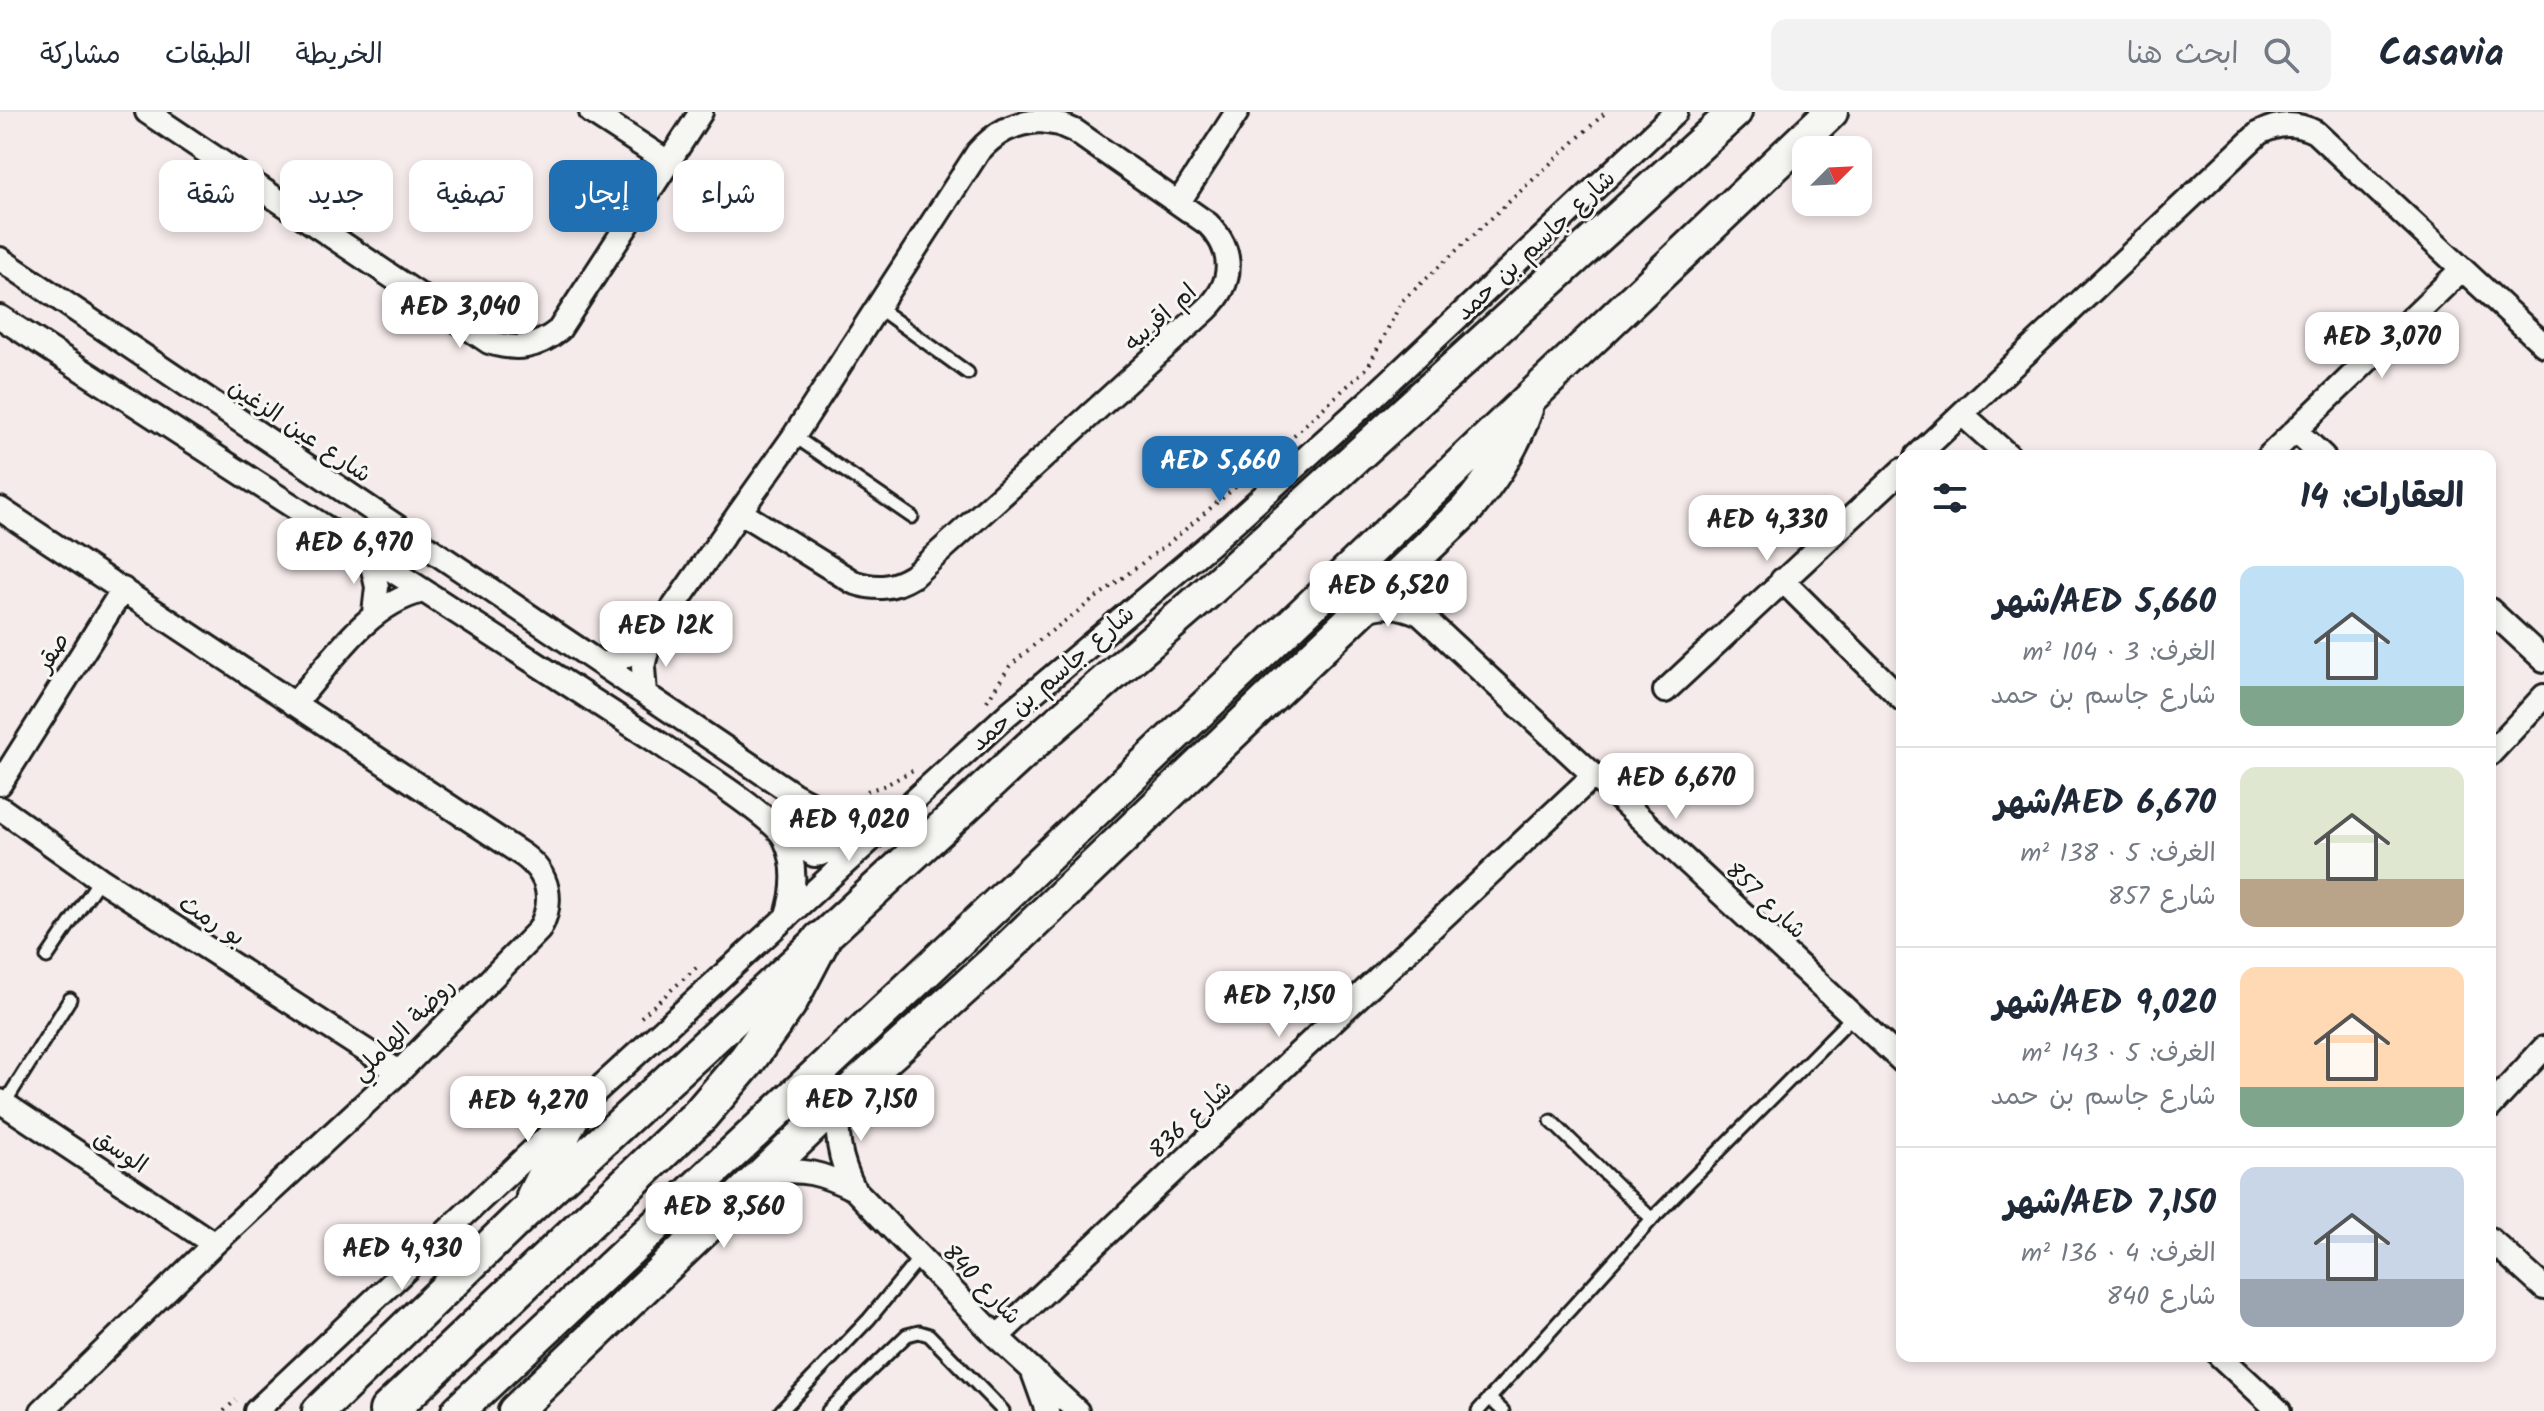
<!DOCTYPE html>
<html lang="ar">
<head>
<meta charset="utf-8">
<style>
	body { margin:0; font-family:Kalam,"Playpen Sans Arabic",sans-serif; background:#f2f2f3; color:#1f2937; direction:rtl; height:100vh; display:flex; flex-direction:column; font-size:30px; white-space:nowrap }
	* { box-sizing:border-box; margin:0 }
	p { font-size:26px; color:#747a83 }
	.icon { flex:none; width:44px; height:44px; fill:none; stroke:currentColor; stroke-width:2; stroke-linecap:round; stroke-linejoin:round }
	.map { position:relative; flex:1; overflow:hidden; direction:ltr }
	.sheet { position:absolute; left:1896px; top:338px; width:600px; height:912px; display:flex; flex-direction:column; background:#fff; border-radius:16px; box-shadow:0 4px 12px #0003; direction:rtl }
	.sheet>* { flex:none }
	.guide { position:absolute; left:24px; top:48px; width:760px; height:72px; direction:rtl; display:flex; gap:16px }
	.needle { width:52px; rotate:66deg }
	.controls { position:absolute; left:1792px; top:24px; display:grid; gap:16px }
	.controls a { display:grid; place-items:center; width:80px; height:80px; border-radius:16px; background:#fff; box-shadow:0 4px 12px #0003; font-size:40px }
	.price { position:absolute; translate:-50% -68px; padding:0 18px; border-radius:16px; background:#fff; color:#222; font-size:26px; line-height:52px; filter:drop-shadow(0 2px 4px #0008) }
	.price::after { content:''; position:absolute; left:50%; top:48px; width:24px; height:18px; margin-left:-12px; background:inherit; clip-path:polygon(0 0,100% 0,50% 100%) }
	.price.selected { background:#1f6fb2; color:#fff }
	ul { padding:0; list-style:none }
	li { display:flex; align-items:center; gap:24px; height:200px; padding:0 32px }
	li+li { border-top:2px solid #e0e1e3 }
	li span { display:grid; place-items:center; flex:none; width:224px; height:160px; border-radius:16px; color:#555 }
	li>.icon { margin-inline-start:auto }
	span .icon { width:96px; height:96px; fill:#fffc; stroke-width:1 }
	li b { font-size:34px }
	h2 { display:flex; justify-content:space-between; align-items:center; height:96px; padding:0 32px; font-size:34px }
	.pill { padding:0 28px; border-radius:16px; background:#fff; box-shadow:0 4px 12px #0003; font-size:28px; line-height:72px }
	.pill.selected { background:#1f6fb2; color:#fff }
	header { display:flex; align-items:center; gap:48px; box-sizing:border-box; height:112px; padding:0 40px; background:#fff; border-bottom:2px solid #e0e1e3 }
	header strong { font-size:38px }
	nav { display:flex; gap:44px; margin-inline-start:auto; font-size:28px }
	.search { width:560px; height:72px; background:#f2f2f3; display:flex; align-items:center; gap:20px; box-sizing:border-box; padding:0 28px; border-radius:16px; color:#747a83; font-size:30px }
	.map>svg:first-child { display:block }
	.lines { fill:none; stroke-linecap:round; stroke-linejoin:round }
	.lane-casing { stroke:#1c1c1c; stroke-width:17 }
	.street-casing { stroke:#1c1c1c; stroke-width:28 }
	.secondary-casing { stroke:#1c1c1c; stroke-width:38 }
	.primary-casing { stroke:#1c1c1c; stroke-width:42 }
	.path { stroke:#1c1c1c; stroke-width:4; stroke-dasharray:2 6; stroke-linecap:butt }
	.lane { stroke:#f6f6f2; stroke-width:11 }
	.street { stroke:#f6f6f2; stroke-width:22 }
	.secondary { stroke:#f6f6f2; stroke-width:32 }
	.primary { stroke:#f6f6f2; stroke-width:36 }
	.labels { text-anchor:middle; stroke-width:6; stroke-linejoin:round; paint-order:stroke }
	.street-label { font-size:24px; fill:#1c1c1c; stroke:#f6f6f2 }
</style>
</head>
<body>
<header>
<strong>Casavia</strong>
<div class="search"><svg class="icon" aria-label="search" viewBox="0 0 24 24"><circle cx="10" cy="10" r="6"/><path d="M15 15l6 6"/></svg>ابحث هنا</div>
<nav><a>الخريطة</a><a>الطبقات</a><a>مشاركة</a></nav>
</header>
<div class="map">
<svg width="2544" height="1299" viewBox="0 0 2544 1299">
	<rect width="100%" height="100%" fill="#f6ebeb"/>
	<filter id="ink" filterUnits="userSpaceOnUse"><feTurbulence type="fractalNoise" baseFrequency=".0125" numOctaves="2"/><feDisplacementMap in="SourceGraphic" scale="16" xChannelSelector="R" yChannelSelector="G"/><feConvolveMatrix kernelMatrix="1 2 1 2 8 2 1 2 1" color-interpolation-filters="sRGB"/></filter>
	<g filter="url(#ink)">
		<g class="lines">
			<g class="lane-casing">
				<path id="lane" d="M 877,195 L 968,261
					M 794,324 L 912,405
					M 47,845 L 100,767
					M 4,992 L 70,887
					M 1551,1009 L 1652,1107
					M 1489,1286 L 1503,1299
					M 781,1299 L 869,1207 L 920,1145
					M 828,1299 L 907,1223 L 919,1220 L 929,1223 L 1003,1299
					M 1478,1299 L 1652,1107 L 1853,904"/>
			</g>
			<g class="street-casing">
				<path id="street" d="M 147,0 L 489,230 C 516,239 537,236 559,218 L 701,0
					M 591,0 L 668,50
					M 1040,9 L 1059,12 L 1075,19 L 1208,112 C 1235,139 1234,171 1207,197 L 913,464 C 892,477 876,478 853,470 L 740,400 L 794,324 L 978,40 C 996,20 1013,11 1040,9 Z
					M 1179,90 L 1237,0
					M 0,147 L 795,683 C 828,703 864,707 902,698
					M 0,205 L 656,629 C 681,647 775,705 785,727 C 797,753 795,780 786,806
					M 1962,302 L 2009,344
					M 2296,319 L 2323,344
					M 1917,344 L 2259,21 C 2279,11 2295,10 2315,20 L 2544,233
					M 2269,344 L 2462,157
					M 0,397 L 523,743 C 549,762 555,789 539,818 L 399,960 L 214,1132 L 42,1299
					M 370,444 L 377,475 L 374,501
					M 1418,445 L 1416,474 L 1420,502
					M 1782,468 L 1902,587
					M 2490,498 L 2544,548
					M 1361,500 C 1382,491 1400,493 1420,502 L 1902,949
					M 602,553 L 627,543 L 649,530
					M 1665,579 L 1902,358
					M 645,582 L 643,555 L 649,530 L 740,400
					M 294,592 C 332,550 365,493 423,479
					M 2490,642 L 2544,584
					M 0,672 L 123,477
					M 0,696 L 100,767 L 399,960
					M 784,724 L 814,743 C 831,742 839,731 835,715 L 815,695
					M 0,989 L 214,1132
					M 839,989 C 835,1022 839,1047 854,1077 L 997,1225 L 1077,1299
					M 2490,995 L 2544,936
					M 766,1061 C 803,1056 821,1061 854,1077
					M 2490,1127 L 2544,1176
					M 997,1225 L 1593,664
					M 2220,1244 L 2279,1299
					M 1033,1260 L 1047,1299
					M 256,1299 L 581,993 L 1008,602 L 1210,432 L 1371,287 L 1676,0"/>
			</g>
			<g class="secondary-casing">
				<path id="secondary" d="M 533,1084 L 572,1006 L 581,993
					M 319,1299 L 524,1101 L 1035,630 L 1200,487 L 1735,0
					M 458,1299 L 935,851 L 1831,0
					M 515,1299 L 839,989 L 990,853 L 1465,399 C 1492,368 1513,336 1526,297"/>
			</g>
			<g class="primary-casing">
				<path id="primary" d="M 388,1299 L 700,1003 L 747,948 L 788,891 L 821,828"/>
			</g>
			<path class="path" d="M 987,589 L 1009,555 L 1041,527 L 1169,431 L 1258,356 L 1368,255 L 1402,189 L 1606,0
				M 867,679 L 886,673 L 913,658
				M 641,905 L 697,855
				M 224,1299 L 236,1288"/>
			<use href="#lane" class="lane"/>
			<use href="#street" class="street"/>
			<use href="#secondary" class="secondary"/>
			<use href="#primary" class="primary"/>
		</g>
	</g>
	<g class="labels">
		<g class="street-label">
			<text transform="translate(1535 133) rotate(-43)" y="8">شارع جاسم بن حمد</text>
			<text transform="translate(1160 205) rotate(-42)" y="8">ام اقريبه</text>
			<text transform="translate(300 318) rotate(34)" y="8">شارع عين الزغين</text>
			<text transform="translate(52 540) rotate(-58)" y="8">صقر</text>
			<text transform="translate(1052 566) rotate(-41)" y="8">شارع جاسم بن حمد</text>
			<text transform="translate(1766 788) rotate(43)" y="8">شارع 857</text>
			<text transform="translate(212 808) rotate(33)" y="8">بو رمث</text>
			<text transform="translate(403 917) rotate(-45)" y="8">روضة الهاملي</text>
			<text transform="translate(1190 1007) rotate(-43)" y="8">شارع 836</text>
			<text transform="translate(121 1039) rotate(34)" y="8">الوسق</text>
			<text transform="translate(982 1172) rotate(46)" y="8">شارع 840</text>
		</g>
	</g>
</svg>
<div class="controls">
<a><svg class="needle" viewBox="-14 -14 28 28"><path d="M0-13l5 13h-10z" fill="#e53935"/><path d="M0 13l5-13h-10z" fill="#747a83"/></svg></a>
</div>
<b class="price" style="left:460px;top:238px">AED 3,040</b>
<b class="price" style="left:2382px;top:268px">AED 3,070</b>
<b class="price selected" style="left:1220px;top:392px">AED 5,660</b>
<b class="price" style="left:1767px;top:451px">AED 4,330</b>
<b class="price" style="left:354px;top:474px">AED 6,970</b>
<b class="price" style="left:1388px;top:517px">AED 6,520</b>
<b class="price" style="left:666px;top:557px">AED 12K</b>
<b class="price" style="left:1676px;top:709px">AED 6,670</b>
<b class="price" style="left:849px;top:751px">AED 9,020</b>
<b class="price" style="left:1279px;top:927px">AED 7,150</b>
<b class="price" style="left:861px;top:1031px">AED 7,150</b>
<b class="price" style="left:528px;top:1032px">AED 4,270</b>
<b class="price" style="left:724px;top:1138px">AED 8,560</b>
<b class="price" style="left:402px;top:1180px">AED 4,930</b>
<div class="guide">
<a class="pill">شراء</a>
<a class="pill selected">إيجار</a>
<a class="pill">تصفية</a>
<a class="pill">جديد</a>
<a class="pill">شقة</a>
</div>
<section class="sheet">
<h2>العقارات: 14<svg class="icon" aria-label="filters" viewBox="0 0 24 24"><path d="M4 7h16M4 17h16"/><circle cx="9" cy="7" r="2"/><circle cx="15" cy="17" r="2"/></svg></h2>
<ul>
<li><span style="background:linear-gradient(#bfe0f5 75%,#7fa58c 0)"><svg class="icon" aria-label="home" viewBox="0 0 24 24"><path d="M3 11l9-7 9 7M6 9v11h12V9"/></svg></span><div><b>AED 5,660/شهر</b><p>الغرف: 3 · 104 m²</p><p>شارع جاسم بن حمد</p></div></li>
<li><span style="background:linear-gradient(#dfe7d0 70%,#b9a48a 0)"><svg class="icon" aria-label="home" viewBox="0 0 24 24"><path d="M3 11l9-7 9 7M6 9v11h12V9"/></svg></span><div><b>AED 6,670/شهر</b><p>الغرف: 5 · 138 m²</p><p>شارع 857</p></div></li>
<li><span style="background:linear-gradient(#ffd9b3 75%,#7fa58c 0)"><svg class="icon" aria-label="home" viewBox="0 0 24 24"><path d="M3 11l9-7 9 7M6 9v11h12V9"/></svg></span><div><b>AED 9,020/شهر</b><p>الغرف: 5 · 143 m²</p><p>شارع جاسم بن حمد</p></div></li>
<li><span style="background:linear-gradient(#c9d6e8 70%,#9aa5b1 0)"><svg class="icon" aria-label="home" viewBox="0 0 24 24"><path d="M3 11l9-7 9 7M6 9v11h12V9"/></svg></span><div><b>AED 7,150/شهر</b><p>الغرف: 4 · 136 m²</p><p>شارع 840</p></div></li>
</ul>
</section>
</div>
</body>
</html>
